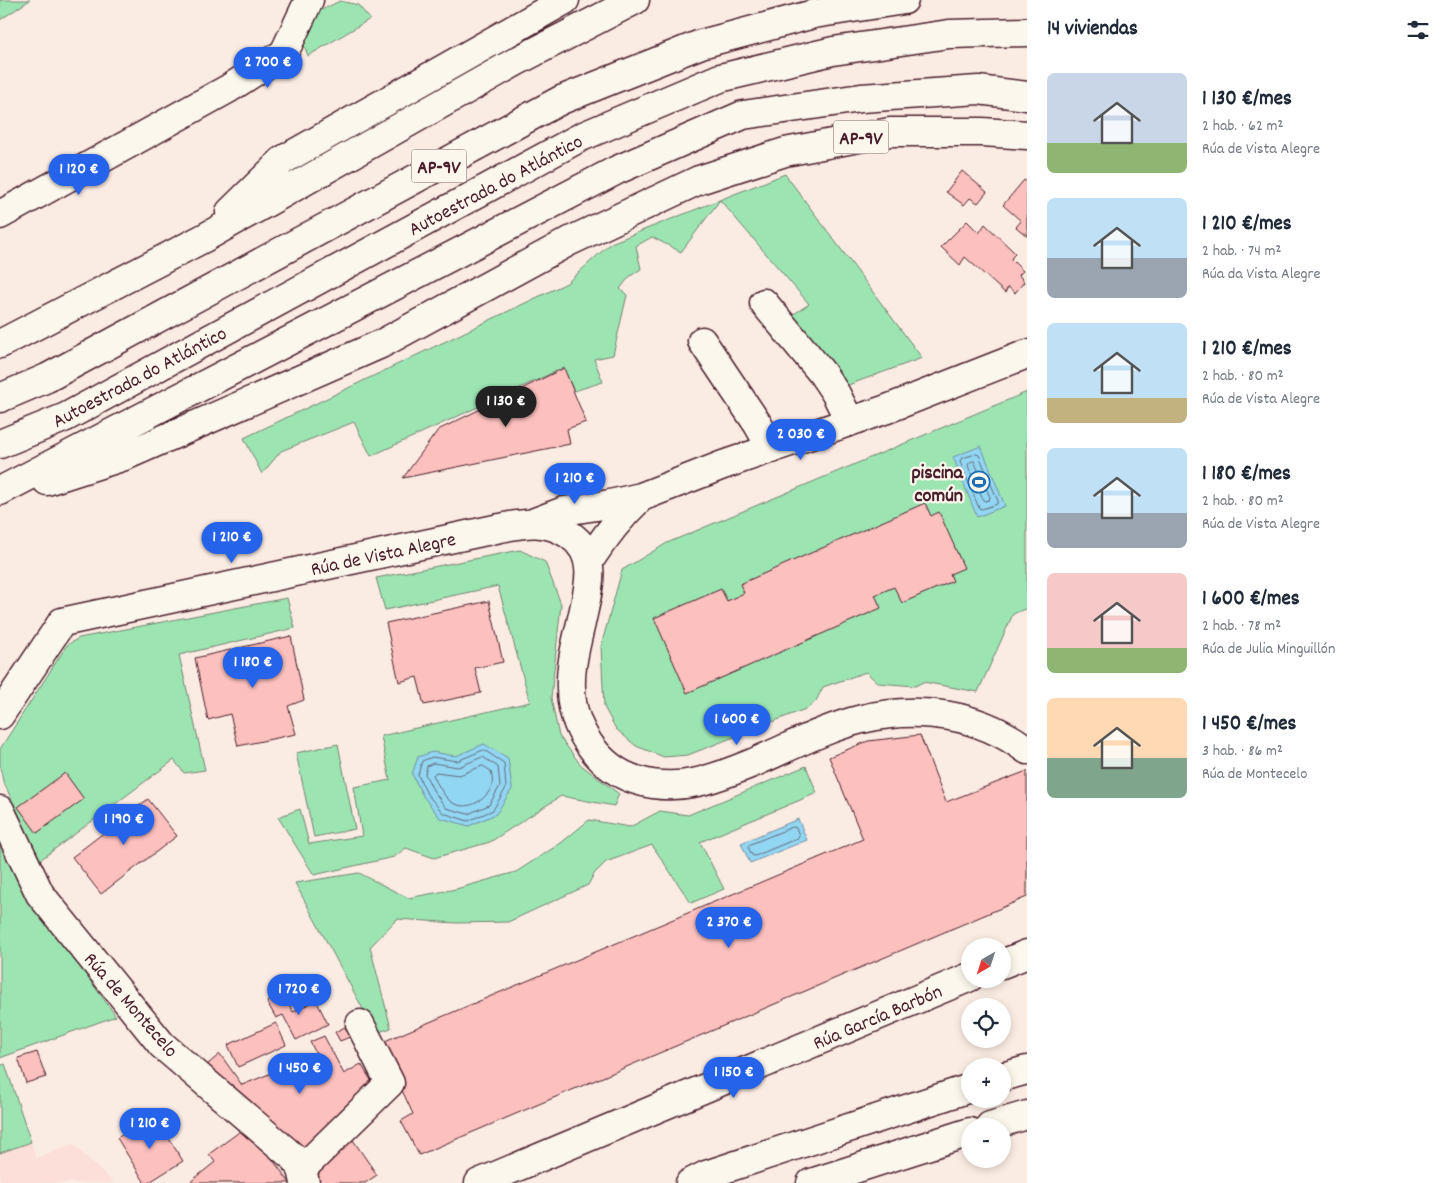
<!DOCTYPE html>
<html lang="es">
<head>
<meta charset="utf-8">
<style>
	body { margin:0; font-family:Dekko,sans-serif; background:#f6f6f7; color:#1f2937; height:100vh; display:flex; flex-direction:column; font-size:19px; white-space:nowrap }
	* { box-sizing:border-box; margin:0 }
	p { font-size:16px; color:#747a83 }
	.icon { flex:none; width:28px; height:28px; fill:none; stroke:currentColor; stroke-width:2; stroke-linecap:round; stroke-linejoin:round }
	.map { position:relative; flex:1; overflow:hidden }
	.panel { display:flex; flex-direction:column; background:#fff; width:425px }
	.panel>* { flex:none }
	.needle { width:32px; rotate:219deg }
	.buttons { position:absolute; left:961px; top:938px; display:grid; gap:10px }
	.buttons a { display:grid; place-items:center; width:50px; height:50px; border-radius:50%; background:#fff; box-shadow:0 2px 8px #0003; font-size:25px }
	.price { position:absolute; translate:-50% -42px; padding:0 11px; border-radius:18px; background:#2563eb; color:#fff; font-size:16px; line-height:32px; filter:drop-shadow(0 1px 2px #0008) }
	.price::after { content:''; position:absolute; left:50%; top:30px; width:15px; height:11px; margin-left:-8px; background:inherit; clip-path:polygon(0 0,100% 0,50% 100%) }
	.price.selected { background:#222; color:#fff }
	ul { padding:0; list-style:none }
	li { display:flex; align-items:center; gap:15px; height:125px; padding:0 20px }
	li span { display:grid; place-items:center; flex:none; width:140px; height:100px; border-radius:8px; color:#555 }
	li>.icon { margin-inline-start:auto }
	span .icon { width:60px; height:60px; fill:#fffc; stroke-width:1 }
	li b { font-size:21px }
	h2 { display:flex; justify-content:space-between; align-items:center; height:60px; padding:0 20px; font-size:21px }
	main { display:flex; flex:1; min-height:0 }
	.map>svg:first-child { display:block }
	.built { fill:#fbdfd8 }
	.green { fill:#9ce5b3; stroke:#73826f }
	.water { fill:#91d6f2; stroke:#758da2 }
	.lines { fill:none; stroke-linecap:round; stroke-linejoin:round }
	.shore { stroke:#66687b; stroke-width:1 }
	.building { fill:#fcc0be; stroke:#4a1f2b }
	.minor-casing { stroke:#4a1f2b; stroke-width:31 }
	.major-casing { stroke:#4a1f2b; stroke-width:31 }
	.highway-casing { stroke:#4a1f2b; stroke-width:31 }
	.minor { stroke:#fbf7ec; stroke-width:28 }
	.major { stroke:#fbf7ec; stroke-width:28 }
	.highway { stroke:#fbf7ec; stroke-width:28 }
	.labels { text-anchor:middle; stroke-width:4.5; stroke-linejoin:round; paint-order:stroke }
	.shield { fill:#fbf7ec; stroke:#7f6065; stroke-width:1 }
	.shield-label { font-size:19px; font-weight:bold; fill:#4a1f2b }
	.street-label { font-size:20px; fill:#4a1f2b; stroke:#fbf7ec }
	.poi-label { font-size:20px; font-weight:bold; fill:#4a1f2b; stroke:#fbf7ec; text-anchor:end }
</style>
</head>
<body>
<main>
<div class="map">
<svg width="1027" height="1183" viewBox="0 0 1027 1183">
	<rect width="100%" height="100%" fill="#fbece3"/>
	<filter id="ink" filterUnits="userSpaceOnUse"><feTurbulence type="fractalNoise" baseFrequency=".02" numOctaves="2"/><feDisplacementMap in="SourceGraphic" scale="10" xChannelSelector="R" yChannelSelector="G"/><feConvolveMatrix kernelMatrix="1 2 1 2 8 2 1 2 1" color-interpolation-filters="sRGB"/></filter>
	<g filter="url(#ink)">
		<path class="built" d="M 5,1064 L 36,1158 L 73,1144 L 114,1183 L 0,1183 L 0,1066 Z"/>
		<path class="green" d="M 0,0 L 30,0 L 0,20 Z
			M 340,1 L 358,5 L 370,19 L 308,56 L 304,45 L 308,28 L 321,10 Z
			M 785,174 L 922,358 L 840,388 L 788,318 L 809,304 L 720,200 L 681,252 L 652,237 L 636,246 L 641,269 L 629,277 L 620,289 L 627,295 L 613,355 L 594,359 L 603,382 L 574,391 L 563,368 L 371,456 L 354,422 L 281,451 L 262,474 L 244,438 L 567,283 L 611,243 Z
			M 1027,392 L 1027,608 L 1013,614 L 978,692 L 923,682 L 915,686 L 878,683 L 866,672 L 823,687 L 816,701 L 808,708 L 688,755 L 664,757 L 636,746 L 616,729 L 604,707 L 601,646 L 622,570 L 667,543 Z
			M 520,550 L 545,562 L 561,604 L 551,698 L 559,736 L 581,765 L 619,794 L 614,806 L 561,796 L 490,842 L 434,858 L 406,848 L 394,857 L 314,875 L 278,817 L 300,809 L 309,844 L 362,836 L 354,787 L 390,780 L 381,736 L 530,702 L 498,586 L 385,610 L 376,578 Z
			M 287,598 L 295,628 L 179,655 L 205,770 L 184,773 L 174,760 L 40,860 L 3,781 L 0,767 L 0,749 L 67,645 L 79,638 Z
			M 338,744 L 355,829 L 314,837 L 296,753 Z
			M 806,766 L 817,793 L 700,842 L 724,889 L 691,903 L 652,845 L 606,862 L 594,874 L 588,885 L 508,922 L 456,923 L 397,919 L 370,947 L 391,1028 L 376,1033 L 295,883 L 359,873 L 408,898 L 456,889 L 516,872 L 561,843 L 589,820 L 630,827 L 660,811 L 688,815 Z
			M 0,833 L 32,901 L 116,1016 L 0,1058 Z
			M 5,1064 L 31,1142 L 0,1153 L 0,1066 Z"/>
		<path class="water" d="M 981,446 L 1005,506 L 977,517 L 953,457 Z
			M 484,744 L 508,758 L 512,789 L 496,814 L 469,826 L 440,818 L 423,796 L 412,774 L 418,757 L 432,752 L 456,756 Z
			M 798,819 L 807,840 L 750,863 L 741,843 Z"/>
		<g class="lines">
			<path class="shore" d="M 976,454 L 979,455 L 998,501 L 997,504 L 982,509 L 979,508 L 960,462 L 961,459 Z
				M 974,461 L 990,497 L 989,500 L 985,501 L 983,500 L 968,466 L 969,463 Z
				M 484,750 L 504,763 L 506,788 L 493,810 L 468,821 L 443,813 L 427,794 L 418,775 L 422,761 L 432,757 L 457,761 Z
				M 483,757 L 498,767 L 500,786 L 489,805 L 468,814 L 446,808 L 433,790 L 425,774 L 427,766 L 433,763 L 458,767 Z
				M 483,766 L 491,771 C 492,775 493,782 492,786 C 486,801 465,813 450,801 C 443,795 437,783 433,775 L 436,772 L 459,775 Z
				M 793,827 L 796,828 L 799,835 L 798,838 L 755,856 L 752,855 L 748,847 L 749,845 Z"/>
		</g>
		<path class="building" d="M 962,171 L 987,192 L 978,203 L 970,198 L 964,205 L 946,192 Z
			M 1024,180 L 1027,182 L 1027,236 L 1016,227 L 1021,221 L 1003,205 Z
			M 967,221 L 979,233 L 985,224 L 1015,253 L 1011,259 L 1023,271 L 1019,275 L 1024,282 L 1015,293 L 1008,287 L 1005,293 L 965,257 L 960,265 L 941,247 Z
			M 564,368 L 586,422 L 567,429 L 570,444 L 403,478 L 438,430 Z
			M 925,503 L 931,516 L 939,512 L 964,568 L 950,574 L 953,581 L 902,603 L 894,587 L 875,595 L 881,608 L 687,693 L 654,618 L 721,589 L 727,601 L 744,593 L 740,584 Z
			M 489,601 L 503,662 L 475,668 L 481,693 L 424,705 L 417,677 L 399,682 L 386,623 Z
			M 291,636 L 304,700 L 288,706 L 296,734 L 238,746 L 230,714 L 208,720 L 195,658 Z
			M 920,735 L 946,802 L 1027,771 L 1027,897 L 419,1155 L 401,1121 L 413,1114 L 380,1043 L 863,839 L 829,757 L 868,741 Z
			M 65,773 L 84,799 L 37,833 L 18,807 Z
			M 148,799 L 177,836 L 101,894 L 72,857 Z
			M 283,993 L 293,1012 L 316,1000 L 328,1024 L 296,1040 L 283,1015 L 276,1018 L 267,1002 Z
			M 276,1023 L 286,1045 L 238,1067 L 228,1045 Z
			M 347,1026 L 352,1036 L 340,1041 L 335,1032 Z
			M 324,1036 L 344,1074 L 361,1064 L 374,1085 L 309,1154 L 202,1069 L 220,1054 L 242,1085 L 284,1068 L 292,1077 L 319,1059 L 310,1042 Z
			M 37,1052 L 46,1077 L 26,1083 L 18,1058 Z
			M 154,1115 L 183,1161 L 148,1183 L 145,1183 L 117,1138 Z
			M 242,1130 L 267,1152 L 290,1183 L 189,1183 L 215,1162 L 209,1154 Z
			M 351,1137 L 377,1175 L 365,1183 L 317,1183 L 319,1172 Z"/>
		<g class="lines">
			<g class="minor-casing">
				<path id="minor" d="M 0,215 L 228,89 L 284,53 L 309,0
					M 764,303 L 822,373 L 836,394 L 850,422
					M 702,341 L 757,423 L 772,449
					M 535,522 L 564,511 L 610,504 L 641,497 L 723,465 L 887,409 L 1027,354
					M 589,561 C 605,536 620,517 641,497
					M 0,715 L 62,622 L 500,528 C 526,523 546,519 570,535 C 601,556 587,593 581,623 C 576,644 570,667 571,688 C 571,727 598,768 636,780 C 678,794 716,778 755,762 C 790,747 825,728 862,719 C 919,705 980,714 1027,750
					M 0,810 L 40,894 L 162,1045 L 293,1157 L 302,1169 L 305,1183
					M 302,1169 L 390,1083 L 360,1024"/>
			</g>
			<g class="major-casing">
				<path id="major" d="M 1002,964 L 1027,954
					M 479,1183 L 970,977"/>
			</g>
			<g class="highway-casing">
				<path id="highway" d="M 230,212 L 283,160 L 565,0
					M 0,344 L 204,238 L 517,61 L 635,0
					M 0,398 L 47,378 L 561,100 L 701,44 L 814,14 L 904,0
					M 0,444 L 66,417 L 581,137 L 720,78 L 833,51 L 949,34 L 1027,32
					M 47,481 L 125,456 L 381,344 L 570,241 L 699,180 L 785,152 L 890,132 L 982,132 L 1027,135
					M 0,491 L 617,170 L 743,115 L 861,98 L 978,90 L 1027,96
					M 1002,1077 L 1027,1070
					M 990,1126 L 1027,1115
					M 690,1183 L 706,1175 L 970,1088
					M 811,1183 L 970,1132"/>
			</g>
			<use href="#minor" class="minor"/>
			<use href="#major" class="major"/>
			<use href="#highway" class="highway"/>
		</g>
	</g>
	<defs>
		<g id="stadium-ring" transform="scale(1.125)"><circle r="9.5" fill="#fbf7ec" stroke="#1f6fb2" stroke-width="1.5"/><path d="M0-5a6.5 5 0 1 0 0 10a6.5 5 0 1 0 0-10ZM-3.5-1.8h7v3.6h-7Z" fill="#1f6fb2"/></g>
	</defs>
	<g fill-rule="evenodd">
		<use href="#stadium-ring" x="979" y="482"/>
	</g>
	<g class="labels">
		<g class="shield">
			<rect x="833.5" y="120.5" width="55" height="33" rx="4"/>
			<rect x="411.5" y="149.5" width="55" height="33" rx="4"/>
		</g>
		<g class="shield-label">
			<text x="861" y="144">AP-9V</text>
			<text x="439" y="173">AP-9V</text>
		</g>
		<g class="street-label">
			<text transform="translate(495 184) rotate(-28)" y="7">Autoestrada do Atlántico</text>
			<text transform="translate(139 376) rotate(-28)" y="7">Autoestrada do Atlántico</text>
			<text transform="translate(383 553) rotate(-12)" y="7">Rúa de Vista Alegre</text>
			<text transform="translate(132 1004) rotate(49)" y="7">Rúa de Montecelo</text>
			<text transform="translate(877 1016) rotate(-23)" y="7">Rúa García Barbón</text>
		</g>
		<g class="poi-label">
			<text x="963" y="478">piscina<tspan x="963" dy="23">común</tspan></text>
		</g>
	</g>
</svg>
<div class="buttons">
<a><svg class="needle" viewBox="-14 -14 28 28"><path d="M0-13l5 13h-10z" fill="#e53935"/><path d="M0 13l5-13h-10z" fill="#747a83"/></svg></a>
<a><svg class="icon" aria-label="locate" viewBox="0 0 24 24"><circle cx="12" cy="12" r="6"/><path d="M12 2v4M12 18v4M2 12h4M18 12h4"/></svg></a>
<a>+</a>
<a>−</a>
</div>
<b class="price" style="left:268px;top:89px">2 700 €</b>
<b class="price" style="left:79px;top:196px">1 120 €</b>
<b class="price selected" style="left:506px;top:428px">1 130 €</b>
<b class="price" style="left:801px;top:461px">2 030 €</b>
<b class="price" style="left:575px;top:505px">1 210 €</b>
<b class="price" style="left:232px;top:564px">1 210 €</b>
<b class="price" style="left:253px;top:689px">1 180 €</b>
<b class="price" style="left:737px;top:746px">1 600 €</b>
<b class="price" style="left:124px;top:846px">1 190 €</b>
<b class="price" style="left:729px;top:949px">2 370 €</b>
<b class="price" style="left:299px;top:1016px">1 720 €</b>
<b class="price" style="left:300px;top:1095px">1 450 €</b>
<b class="price" style="left:734px;top:1099px">1 150 €</b>
<b class="price" style="left:150px;top:1150px">1 210 €</b>
</div>
<section class="panel">
<h2>14 viviendas<svg class="icon" aria-label="filters" viewBox="0 0 24 24"><path d="M4 7h16M4 17h16"/><circle cx="9" cy="7" r="2"/><circle cx="15" cy="17" r="2"/></svg></h2>
<ul>
<li><span style="background:linear-gradient(#c9d6e8 70%,#8fb573 0)"><svg class="icon" aria-label="home" viewBox="0 0 24 24"><path d="M3 11l9-7 9 7M6 9v11h12V9"/></svg></span><div><b>1 130 €/mes</b><p>2 hab. · 62 m²</p><p>Rúa de Vista Alegre</p></div></li>
<li><span style="background:linear-gradient(#bfe0f5 60%,#9aa5b1 0)"><svg class="icon" aria-label="home" viewBox="0 0 24 24"><path d="M3 11l9-7 9 7M6 9v11h12V9"/></svg></span><div><b>1 210 €/mes</b><p>2 hab. · 74 m²</p><p>Rúa da Vista Alegre</p></div></li>
<li><span style="background:linear-gradient(#bfe0f5 75%,#c2b280 0)"><svg class="icon" aria-label="home" viewBox="0 0 24 24"><path d="M3 11l9-7 9 7M6 9v11h12V9"/></svg></span><div><b>1 210 €/mes</b><p>2 hab. · 80 m²</p><p>Rúa de Vista Alegre</p></div></li>
<li><span style="background:linear-gradient(#bfe0f5 65%,#9aa5b1 0)"><svg class="icon" aria-label="home" viewBox="0 0 24 24"><path d="M3 11l9-7 9 7M6 9v11h12V9"/></svg></span><div><b>1 180 €/mes</b><p>2 hab. · 80 m²</p><p>Rúa de Vista Alegre</p></div></li>
<li><span style="background:linear-gradient(#f6c9c9 75%,#8fb573 0)"><svg class="icon" aria-label="home" viewBox="0 0 24 24"><path d="M3 11l9-7 9 7M6 9v11h12V9"/></svg></span><div><b>1 600 €/mes</b><p>2 hab. · 78 m²</p><p>Rúa de Julia Minguillón</p></div></li>
<li><span style="background:linear-gradient(#ffd9b3 60%,#7fa58c 0)"><svg class="icon" aria-label="home" viewBox="0 0 24 24"><path d="M3 11l9-7 9 7M6 9v11h12V9"/></svg></span><div><b>1 450 €/mes</b><p>3 hab. · 86 m²</p><p>Rúa de Montecelo</p></div></li>
</ul>
</section>
</main>
</body>
</html>
